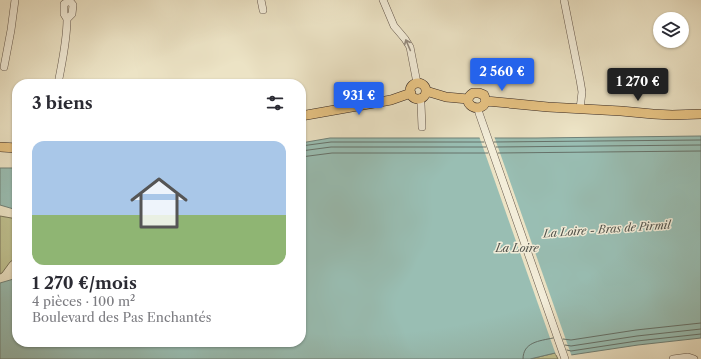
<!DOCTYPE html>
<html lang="fr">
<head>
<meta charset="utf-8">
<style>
	body { margin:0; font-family:"Libre Caslon Text",serif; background:#f2f2f3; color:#2b2b33; height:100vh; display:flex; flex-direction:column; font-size:15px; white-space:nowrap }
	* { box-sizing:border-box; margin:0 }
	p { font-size:13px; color:#7c7c81 }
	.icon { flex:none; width:22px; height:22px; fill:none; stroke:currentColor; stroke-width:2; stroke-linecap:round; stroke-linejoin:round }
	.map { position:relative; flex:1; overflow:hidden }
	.details { position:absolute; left:12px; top:79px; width:294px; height:268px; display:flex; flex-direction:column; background:#fff; border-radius:16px; box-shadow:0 1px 3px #0004 }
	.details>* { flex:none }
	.fabs { position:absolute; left:653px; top:12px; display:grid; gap:8px }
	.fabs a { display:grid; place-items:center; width:36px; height:36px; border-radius:50%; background:#fff; box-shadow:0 1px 3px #0004; font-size:20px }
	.price { position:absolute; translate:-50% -34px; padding:0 9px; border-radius:4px; background:#2563eb; color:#fff; font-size:13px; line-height:26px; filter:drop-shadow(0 1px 2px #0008) }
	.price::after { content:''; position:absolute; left:50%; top:24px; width:12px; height:9px; margin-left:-6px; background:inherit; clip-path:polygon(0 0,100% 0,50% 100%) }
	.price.current { background:#222; color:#fff }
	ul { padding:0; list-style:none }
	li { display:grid; align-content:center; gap:8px; height:212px; padding:0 20px }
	li span { display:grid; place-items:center; height:124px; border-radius:12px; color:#555 }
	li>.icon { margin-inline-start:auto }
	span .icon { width:72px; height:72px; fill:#fffc; stroke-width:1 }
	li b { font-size:17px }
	h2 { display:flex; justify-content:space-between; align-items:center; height:48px; padding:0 20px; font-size:17px }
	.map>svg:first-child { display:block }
	.green { fill:#bfc190; stroke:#797358 }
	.water { fill:#99beb3; stroke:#708178 }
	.pier { fill:#ece3c5 }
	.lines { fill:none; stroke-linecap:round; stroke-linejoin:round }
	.shore { stroke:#66726a; stroke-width:1 }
	.minor-casing { stroke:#615449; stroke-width:8 }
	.major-casing { stroke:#332520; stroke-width:10 }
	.minor { stroke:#f3edd9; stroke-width:7 }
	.major { stroke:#e6c282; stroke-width:9 }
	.oneway { stroke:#93897c }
	.labels { text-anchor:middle; stroke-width:3; stroke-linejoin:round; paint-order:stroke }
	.water-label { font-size:11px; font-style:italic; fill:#52534c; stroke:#f3edd9 }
</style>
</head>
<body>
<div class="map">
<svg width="701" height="359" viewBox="0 0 701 359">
	<rect width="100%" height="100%" fill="#ece3c5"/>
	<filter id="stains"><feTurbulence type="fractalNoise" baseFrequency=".005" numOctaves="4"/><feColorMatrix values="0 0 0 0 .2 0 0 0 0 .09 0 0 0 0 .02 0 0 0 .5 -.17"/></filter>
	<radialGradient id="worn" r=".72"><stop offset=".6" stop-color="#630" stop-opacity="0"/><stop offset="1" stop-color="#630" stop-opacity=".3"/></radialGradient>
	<path class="green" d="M 0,216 L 17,219 L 17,257 L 10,262 L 2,273 L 0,274 Z
		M 555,353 L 558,359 L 530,359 Z"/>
	<path class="water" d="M 701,136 L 701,338 L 638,345 L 571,355 L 555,353 L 530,359 L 0,359 L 0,283 L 17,278 L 17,342 L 301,342 L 301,143 L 330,138 L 536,138 Z
		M 0,168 L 17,168 L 17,210 L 0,205 Z"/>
	<path class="pier" d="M 479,136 L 494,136 L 572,357 L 556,355 Z"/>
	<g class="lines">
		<path class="shore" d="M 494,142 L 701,140
			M 301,146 L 331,142 L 484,142
			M 496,147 L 701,145
			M 301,151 L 331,147 L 486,147
			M 498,153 L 701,151
			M 301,157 L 332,153 L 488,153
			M 563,339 L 571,340 L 636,330 L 701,323
			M 565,345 L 571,346 L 637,336 L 701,329
			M 567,350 L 571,351 L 637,341 L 701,334
			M 523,359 C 523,342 539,341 553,338"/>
		<g class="minor-casing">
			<path id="minor" d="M 261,0 L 263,10
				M 383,0 L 394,26 L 400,33 L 405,39 L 410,47 L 417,83
				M 564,0 L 580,80 L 582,92 L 580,109
				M 67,19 L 72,14 L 73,5 L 69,0
				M 4,67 L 11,30 L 15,0
				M 58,84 C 62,62 67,41 67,19 L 64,14 L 64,4 L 69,1
				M 420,98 L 421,104 L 422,127
				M 478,108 L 479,113 L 565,359
				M 673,359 L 688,357 L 694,359"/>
		</g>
		<g class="major-casing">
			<path id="major" d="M410 91a8 8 0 1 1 16 0a8 8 0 1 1-16 0Z
				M 426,91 L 446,97 L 468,99
				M 473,93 L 479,93 L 484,95 L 486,101 C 481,116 458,103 473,93 Z
				M 486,101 L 548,107 L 621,111 L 653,114 L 672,115 L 701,114
				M 301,116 L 391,100 L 411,93
				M 0,147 L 17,148"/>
		</g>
		<use href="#minor" class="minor"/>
		<use href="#major" class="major"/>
	</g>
	<defs><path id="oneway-shaft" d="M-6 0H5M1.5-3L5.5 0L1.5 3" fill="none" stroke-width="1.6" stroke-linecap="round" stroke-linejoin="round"/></defs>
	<use class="oneway" href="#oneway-shaft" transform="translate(408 45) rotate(-113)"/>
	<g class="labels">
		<g class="water-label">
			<text transform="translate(607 229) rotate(-4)" y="4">La Loire - Bras de Pirmil</text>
			<text x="517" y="252">La Loire</text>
		</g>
	</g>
	<rect width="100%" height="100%" filter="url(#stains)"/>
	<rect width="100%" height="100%" fill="url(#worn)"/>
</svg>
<div class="fabs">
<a><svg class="icon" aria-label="layers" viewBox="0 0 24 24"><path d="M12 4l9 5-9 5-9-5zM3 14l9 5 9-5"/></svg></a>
</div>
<b class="price" style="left:502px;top:92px">2 560 €</b>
<b class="price current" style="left:638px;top:102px">1 270 €</b>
<b class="price" style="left:359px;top:116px">931 €</b>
<section class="details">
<h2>3 biens<svg class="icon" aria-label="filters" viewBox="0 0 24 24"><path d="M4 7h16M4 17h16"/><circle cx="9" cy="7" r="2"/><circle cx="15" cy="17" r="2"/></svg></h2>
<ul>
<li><span style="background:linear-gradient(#a9c7e8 60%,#8fb573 0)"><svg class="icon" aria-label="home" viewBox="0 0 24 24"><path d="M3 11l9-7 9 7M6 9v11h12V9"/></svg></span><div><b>1 270 €/mois</b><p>4 pièces · 100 m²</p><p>Boulevard des Pas Enchantés</p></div></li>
</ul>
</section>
</div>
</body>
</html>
